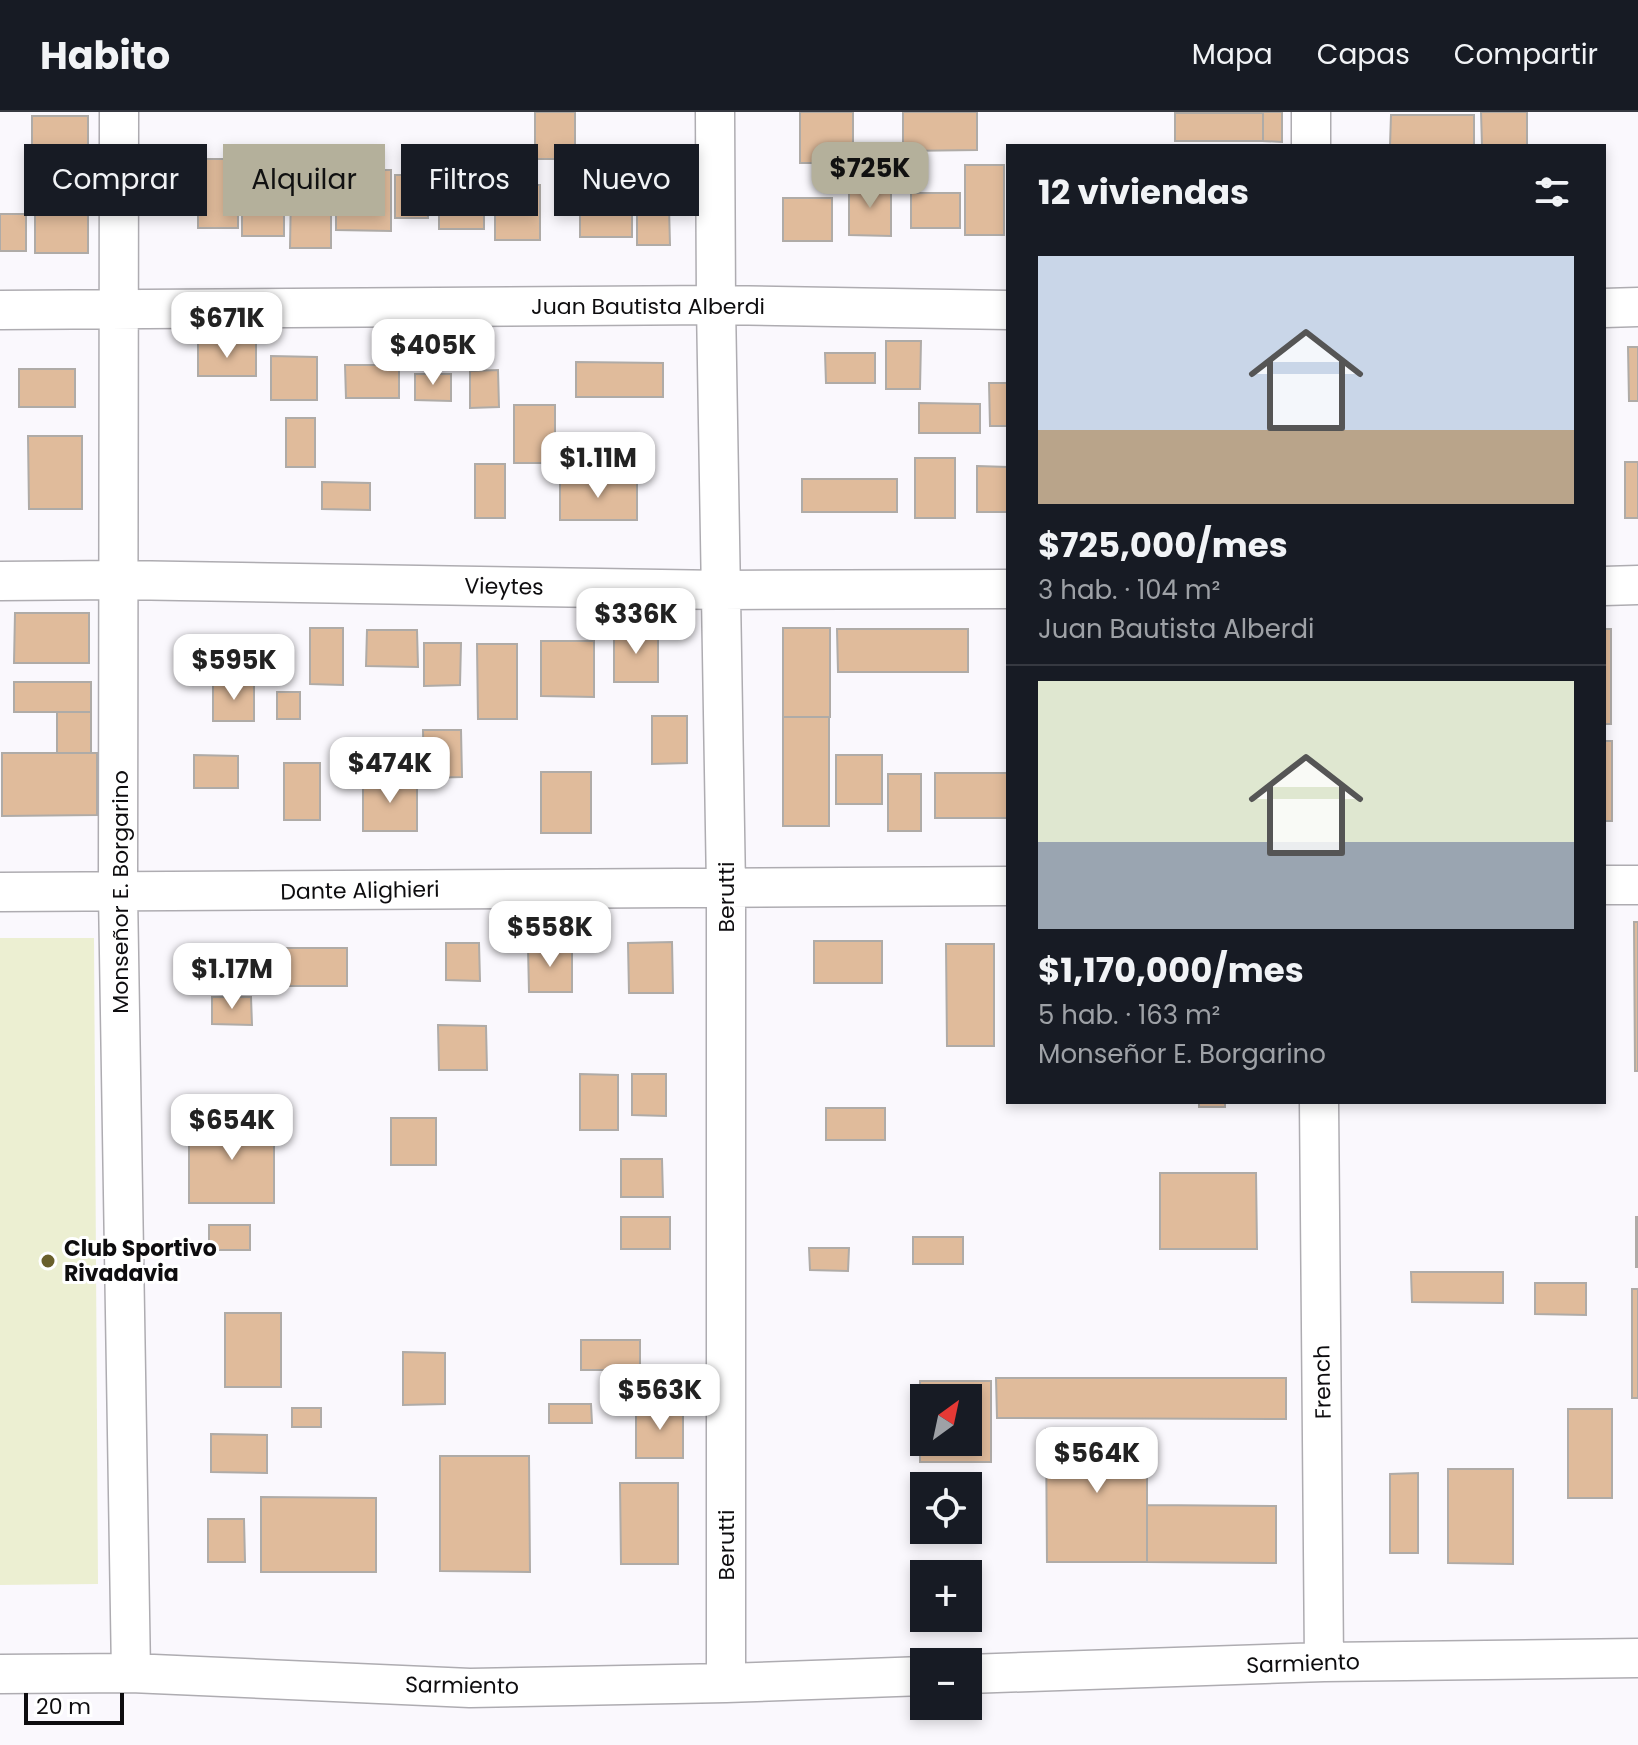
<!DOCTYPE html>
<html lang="es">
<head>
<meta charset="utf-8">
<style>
	body { margin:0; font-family:Poppins,sans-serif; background:#20242c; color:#f1f3f6; height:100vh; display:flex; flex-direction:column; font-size:30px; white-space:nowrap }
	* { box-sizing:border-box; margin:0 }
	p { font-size:26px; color:#9ea1a6 }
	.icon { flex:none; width:44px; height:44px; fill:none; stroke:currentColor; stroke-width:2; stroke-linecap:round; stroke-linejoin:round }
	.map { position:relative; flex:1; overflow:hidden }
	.details { position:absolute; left:1006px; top:32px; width:600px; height:960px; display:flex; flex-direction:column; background:#171b24; border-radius:0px; box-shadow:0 4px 12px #0003 }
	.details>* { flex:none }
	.guide { position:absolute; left:24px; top:32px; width:760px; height:72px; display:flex; gap:16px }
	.needle { width:52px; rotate:33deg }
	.tools { position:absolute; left:910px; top:1272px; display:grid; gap:16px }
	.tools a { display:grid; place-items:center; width:72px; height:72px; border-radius:0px; background:#171b24; box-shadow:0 4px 12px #0003; font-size:40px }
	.scale { position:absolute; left:24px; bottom:20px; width:100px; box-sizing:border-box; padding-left:8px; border:4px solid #0e0d0f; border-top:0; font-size:22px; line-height:28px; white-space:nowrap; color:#0e0d0f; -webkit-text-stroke:6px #fff; paint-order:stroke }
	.price { position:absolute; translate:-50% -68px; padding:0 18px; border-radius:16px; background:#fff; color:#222; font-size:26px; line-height:52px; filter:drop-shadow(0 2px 4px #0008) }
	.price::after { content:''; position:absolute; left:50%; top:48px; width:24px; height:18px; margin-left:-12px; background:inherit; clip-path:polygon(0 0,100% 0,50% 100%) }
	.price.selected { background:#b4b09b; color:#111 }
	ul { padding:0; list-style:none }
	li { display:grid; align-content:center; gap:16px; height:424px; padding:0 32px }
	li+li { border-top:2px solid #363941 }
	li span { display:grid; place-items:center; height:248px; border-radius:0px; color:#555 }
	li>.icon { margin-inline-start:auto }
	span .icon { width:144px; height:144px; fill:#fffc; stroke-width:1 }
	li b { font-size:34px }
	h2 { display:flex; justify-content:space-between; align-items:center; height:96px; padding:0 32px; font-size:34px }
	.chip { padding:0 28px; border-radius:0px; background:#171b24; box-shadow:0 4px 12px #0003; font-size:28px; line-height:72px }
	.chip.selected { background:#b4b09b; color:#111 }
	header { display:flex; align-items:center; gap:48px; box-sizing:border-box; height:112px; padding:0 40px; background:#171b24; border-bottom:2px solid #363941 }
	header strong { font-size:38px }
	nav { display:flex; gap:44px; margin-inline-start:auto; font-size:28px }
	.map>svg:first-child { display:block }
	.green { fill:#ecefd2 }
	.building { fill:#e0bb9b; stroke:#afaba7; stroke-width:2; fill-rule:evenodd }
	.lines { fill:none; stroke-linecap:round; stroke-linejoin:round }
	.minor-casing { stroke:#aeacb1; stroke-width:41 }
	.minor { stroke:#fff; stroke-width:38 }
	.poi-dot { fill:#695f2b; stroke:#fff; stroke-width:3 }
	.labels { text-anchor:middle; stroke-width:6; stroke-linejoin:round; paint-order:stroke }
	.street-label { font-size:22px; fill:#0e0d0f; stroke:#fff }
	.poi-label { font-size:22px; font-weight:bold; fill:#0e0d0f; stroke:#fff; text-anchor:start }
</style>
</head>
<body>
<header>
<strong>Habito</strong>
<nav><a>Mapa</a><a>Capas</a><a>Compartir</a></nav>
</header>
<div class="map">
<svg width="1638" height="1633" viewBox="0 0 1638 1633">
	<rect width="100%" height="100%" fill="#faf8fd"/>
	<path class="green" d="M 0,826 L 94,826 L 98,1472 L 0,1473 Z"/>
	<path class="building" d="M 535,0 L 575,0 L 575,47 L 535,47 Z
		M 800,0 L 853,0 L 853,51 L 800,51 Z
		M 903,0 L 977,0 L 977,38 L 903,39 Z
		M 1282,0 L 1282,30 L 1263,29 L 1263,0 Z
		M 1481,0 L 1527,0 L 1527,34 L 1482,34 Z
		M 1175,1 L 1263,1 L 1263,29 L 1175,29 Z
		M 1391,3 L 1474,3 L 1474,34 L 1390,34 Z
		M 32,4 L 88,4 L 88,50 L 32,49 Z
		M 198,47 L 238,47 L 238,116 L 198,116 Z
		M 965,53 L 1004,53 L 1004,123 L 965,123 Z
		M 336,58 L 391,58 L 391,119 L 336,118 Z
		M 395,63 L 428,63 L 428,106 L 395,106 Z
		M 439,64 L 484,64 L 484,117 L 439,117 Z
		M 242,67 L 284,67 L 284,124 L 242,124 Z
		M 495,73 L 540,73 L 540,128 L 495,128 Z
		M 849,73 L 891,73 L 891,124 L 849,123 Z
		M 291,76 L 331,76 L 331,136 L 290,136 Z
		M 35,78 L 88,78 L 88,141 L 35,141 Z
		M 911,81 L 960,81 L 960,116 L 911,116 Z
		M 783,86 L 832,86 L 832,129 L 783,129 Z
		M 580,90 L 632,90 L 632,125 L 580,125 Z
		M 637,95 L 669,95 L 670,133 L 637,133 Z
		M 0,102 L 26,102 L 26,139 L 0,139 Z
		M 886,229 L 921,229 L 920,277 L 886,277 Z
		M 198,231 L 256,231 L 256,264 L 198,264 Z
		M 1628,235 L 1638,235 L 1638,289 L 1629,289 Z
		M 825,241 L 875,241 L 875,271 L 826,271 Z
		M 271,244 L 317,245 L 317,288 L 271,288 Z
		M 576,250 L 663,251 L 663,285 L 576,285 Z
		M 345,253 L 399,253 L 399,286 L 346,286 Z
		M 19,257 L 75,257 L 75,295 L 19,295 Z
		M 498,258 L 499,295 L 470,296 L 470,259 Z
		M 415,262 L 451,262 L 451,289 L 415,288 Z
		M 989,271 L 1008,271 L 1008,314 L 990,314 Z
		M 919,291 L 980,292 L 980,321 L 919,321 Z
		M 514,293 L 555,293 L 555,351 L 514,351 Z
		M 286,306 L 315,306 L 315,355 L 286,355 Z
		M 28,324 L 82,324 L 82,397 L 29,397 Z
		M 915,346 L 955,346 L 955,406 L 915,406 Z
		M 1625,350 L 1638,350 L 1638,406 L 1625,406 Z
		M 475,352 L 505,352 L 505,406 L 475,406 Z
		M 977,354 L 1008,355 L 1008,400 L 977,400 Z
		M 802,367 L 897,367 L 897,400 L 802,400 Z
		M 560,369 L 637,369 L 637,408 L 560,408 Z
		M 322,370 L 370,371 L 370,398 L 322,397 Z
		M 15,501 L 89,501 L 89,551 L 14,551 Z
		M 310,516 L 343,516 L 343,573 L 310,572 Z
		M 783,516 L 830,516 L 830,605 L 783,605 Z
		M 837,517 L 968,517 L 968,560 L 838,560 Z
		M 1604,517 L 1611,517 L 1611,612 L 1604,612 Z
		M 367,518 L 417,518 L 418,555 L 366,554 Z
		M 614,518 L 658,518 L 658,570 L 614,570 Z
		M 541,529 L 594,529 L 594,585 L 541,584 Z
		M 424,531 L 461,531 L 460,573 L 424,574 Z
		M 477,532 L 517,532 L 517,607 L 478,607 Z
		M 14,570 L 91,570 L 91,600 L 14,600 Z
		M 213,571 L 254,571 L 254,609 L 213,609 Z
		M 277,580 L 300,580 L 300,607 L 277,607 Z
		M 57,600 L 91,600 L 91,641 L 57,641 Z
		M 652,604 L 687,604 L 687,651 L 652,652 Z
		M 783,605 L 829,605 L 829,714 L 783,714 Z
		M 423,618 L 461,618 L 462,665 L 424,666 Z
		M 1604,629 L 1612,629 L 1612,709 L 1604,709 Z
		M 2,641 L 97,641 L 97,703 L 2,704 Z
		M 194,643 L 238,644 L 238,676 L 194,676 Z
		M 836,643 L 882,643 L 882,692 L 836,692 Z
		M 284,651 L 320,651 L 320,708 L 284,708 Z
		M 541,660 L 591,660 L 591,721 L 541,721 Z
		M 935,661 L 1008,661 L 1008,706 L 935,706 Z
		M 888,662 L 921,662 L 921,719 L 888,719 Z
		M 363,667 L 417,667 L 417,719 L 363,719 Z
		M 1634,810 L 1638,810 L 1638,959 L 1635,959 Z
		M 814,829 L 882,829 L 882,871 L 814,871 Z
		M 672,830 L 673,881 L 629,881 L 628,831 Z
		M 446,831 L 479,831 L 480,869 L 446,868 Z
		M 946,832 L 994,832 L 994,934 L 947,934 Z
		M 528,835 L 572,835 L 572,880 L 529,880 Z
		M 250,836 L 347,836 L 347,874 L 250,874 Z
		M 212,885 L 251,885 L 252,913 L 212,912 Z
		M 438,913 L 486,914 L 487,958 L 439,958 Z
		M 580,962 L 618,963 L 618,1018 L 580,1018 Z
		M 632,962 L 666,962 L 666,1004 L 632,1003 Z
		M 1199,990 L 1225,990 L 1225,995 L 1199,995 Z
		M 826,996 L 885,996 L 885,1028 L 826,1028 Z
		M 391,1006 L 436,1006 L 436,1053 L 391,1053 Z
		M 189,1009 L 274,1009 L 274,1091 L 189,1091 Z
		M 621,1047 L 662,1047 L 663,1085 L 621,1085 Z
		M 1160,1061 L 1256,1061 L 1257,1137 L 1160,1137 Z
		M 621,1105 L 670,1105 L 670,1137 L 621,1137 Z
		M 1636,1105 L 1638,1105 L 1638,1155 L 1636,1155 Z
		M 209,1113 L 250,1113 L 250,1138 L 209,1138 Z
		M 913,1125 L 963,1125 L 963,1152 L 913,1152 Z
		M 809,1136 L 849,1136 L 848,1159 L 810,1158 Z
		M 1411,1160 L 1503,1160 L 1503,1191 L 1412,1190 Z
		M 1535,1171 L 1586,1171 L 1586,1203 L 1535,1202 Z
		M 1632,1177 L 1638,1177 L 1638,1286 L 1632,1286 Z
		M 225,1201 L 281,1201 L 281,1275 L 225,1275 Z
		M 581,1228 L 640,1228 L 640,1258 L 581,1258 Z
		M 403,1240 L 445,1241 L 445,1292 L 403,1293 Z
		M 996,1266 L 1286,1266 L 1286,1307 L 997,1306 Z
		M 920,1269 L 991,1269 L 991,1350 L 920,1350 ZM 924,1286 L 968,1286 L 968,1330 L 924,1330 Z
		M 549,1292 L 591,1292 L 592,1311 L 549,1311 Z
		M 636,1293 L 683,1293 L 683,1346 L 636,1346 Z
		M 292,1296 L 321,1296 L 321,1315 L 292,1315 Z
		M 1568,1297 L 1612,1297 L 1612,1386 L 1568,1386 Z
		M 1046,1317 L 1147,1317 L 1147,1450 L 1047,1450 Z
		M 211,1322 L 267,1323 L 267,1361 L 211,1360 Z
		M 440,1344 L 529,1344 L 530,1460 L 440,1459 Z
		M 1448,1357 L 1513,1357 L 1513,1452 L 1448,1451 Z
		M 1418,1361 L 1418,1441 L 1390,1441 L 1390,1362 Z
		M 620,1371 L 678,1371 L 678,1452 L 621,1452 Z
		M 261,1385 L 376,1386 L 376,1460 L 261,1460 Z
		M 1147,1393 L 1276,1394 L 1276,1451 L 1147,1450 Z
		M 208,1407 L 244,1407 L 245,1450 L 208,1450 Z"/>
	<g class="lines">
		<g class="minor-casing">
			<path id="minor" d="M 119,0 L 118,781 L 131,1561
				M 715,0 L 716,193 L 726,775 L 726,1571
				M 1311,0 L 1311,34
				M 1604,196 L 1638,195
				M 0,198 L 716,193 L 1008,198
				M 0,469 L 120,468 L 722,478 L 1008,477
				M 1604,474 L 1638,473
				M 1604,773 L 1638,773
				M 0,780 L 1008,774
				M 1319,990 L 1324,1550
				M 0,1562 L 131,1561 L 470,1576 L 726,1571 L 924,1564
				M 968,1562 L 1324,1550 L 1638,1546"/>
		</g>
		<use href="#minor" class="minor"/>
	</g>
	<circle class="poi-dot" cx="48" cy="1149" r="8"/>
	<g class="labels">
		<g class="street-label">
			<text x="648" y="202">Juan Bautista Alberdi</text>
			<text transform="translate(504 474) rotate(1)" y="8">Vieytes</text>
			<text transform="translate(360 778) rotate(-1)" y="8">Dante Alighieri</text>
			<text transform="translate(120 780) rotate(-90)" y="8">Monseñor E. Borgarino</text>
			<text transform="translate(726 785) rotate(-90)" y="8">Berutti</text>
			<text transform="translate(1322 1270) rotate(-91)" y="8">French</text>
			<text transform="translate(726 1433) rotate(-90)" y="8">Berutti</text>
			<text transform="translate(1303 1551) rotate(-2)" y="8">Sarmiento</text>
			<text transform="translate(462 1573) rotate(1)" y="8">Sarmiento</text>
		</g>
		<g class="poi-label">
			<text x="64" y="1144">Club Sportivo<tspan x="64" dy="25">Rivadavia</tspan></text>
		</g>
	</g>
</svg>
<div class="tools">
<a><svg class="needle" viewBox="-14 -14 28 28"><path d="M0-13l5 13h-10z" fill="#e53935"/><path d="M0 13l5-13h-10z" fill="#9ea1a6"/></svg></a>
<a><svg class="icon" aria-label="locate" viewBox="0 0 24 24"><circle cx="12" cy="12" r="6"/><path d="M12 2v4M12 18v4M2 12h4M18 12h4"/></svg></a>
<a>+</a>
<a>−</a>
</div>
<div class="scale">20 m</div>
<b class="price selected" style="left:870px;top:98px">$725K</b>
<b class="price" style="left:227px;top:248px">$671K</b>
<b class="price" style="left:433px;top:275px">$405K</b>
<b class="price" style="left:598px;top:388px">$1.11M</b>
<b class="price" style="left:636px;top:544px">$336K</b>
<b class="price" style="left:234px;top:590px">$595K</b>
<b class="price" style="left:390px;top:693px">$474K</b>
<b class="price" style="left:550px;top:857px">$558K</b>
<b class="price" style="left:232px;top:899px">$1.17M</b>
<b class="price" style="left:232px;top:1050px">$654K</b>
<b class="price" style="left:660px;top:1320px">$563K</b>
<b class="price" style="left:1097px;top:1383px">$564K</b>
<div class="guide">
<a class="chip">Comprar</a>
<a class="chip selected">Alquilar</a>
<a class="chip">Filtros</a>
<a class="chip">Nuevo</a>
</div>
<section class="details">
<h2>12 viviendas<svg class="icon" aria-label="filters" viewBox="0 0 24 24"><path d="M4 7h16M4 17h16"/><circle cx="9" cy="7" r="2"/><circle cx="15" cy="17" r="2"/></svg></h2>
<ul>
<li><span style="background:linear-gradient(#c9d6e8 70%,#b9a48a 0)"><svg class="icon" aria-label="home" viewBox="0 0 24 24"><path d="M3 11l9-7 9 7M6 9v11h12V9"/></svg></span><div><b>$725,000/mes</b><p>3 hab. · 104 m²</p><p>Juan Bautista Alberdi</p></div></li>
<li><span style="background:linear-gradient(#dfe7d0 65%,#9aa5b1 0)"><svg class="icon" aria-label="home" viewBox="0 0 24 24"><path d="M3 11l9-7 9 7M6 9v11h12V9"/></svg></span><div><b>$1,170,000/mes</b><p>5 hab. · 163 m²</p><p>Monseñor E. Borgarino</p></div></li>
</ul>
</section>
</div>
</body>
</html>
